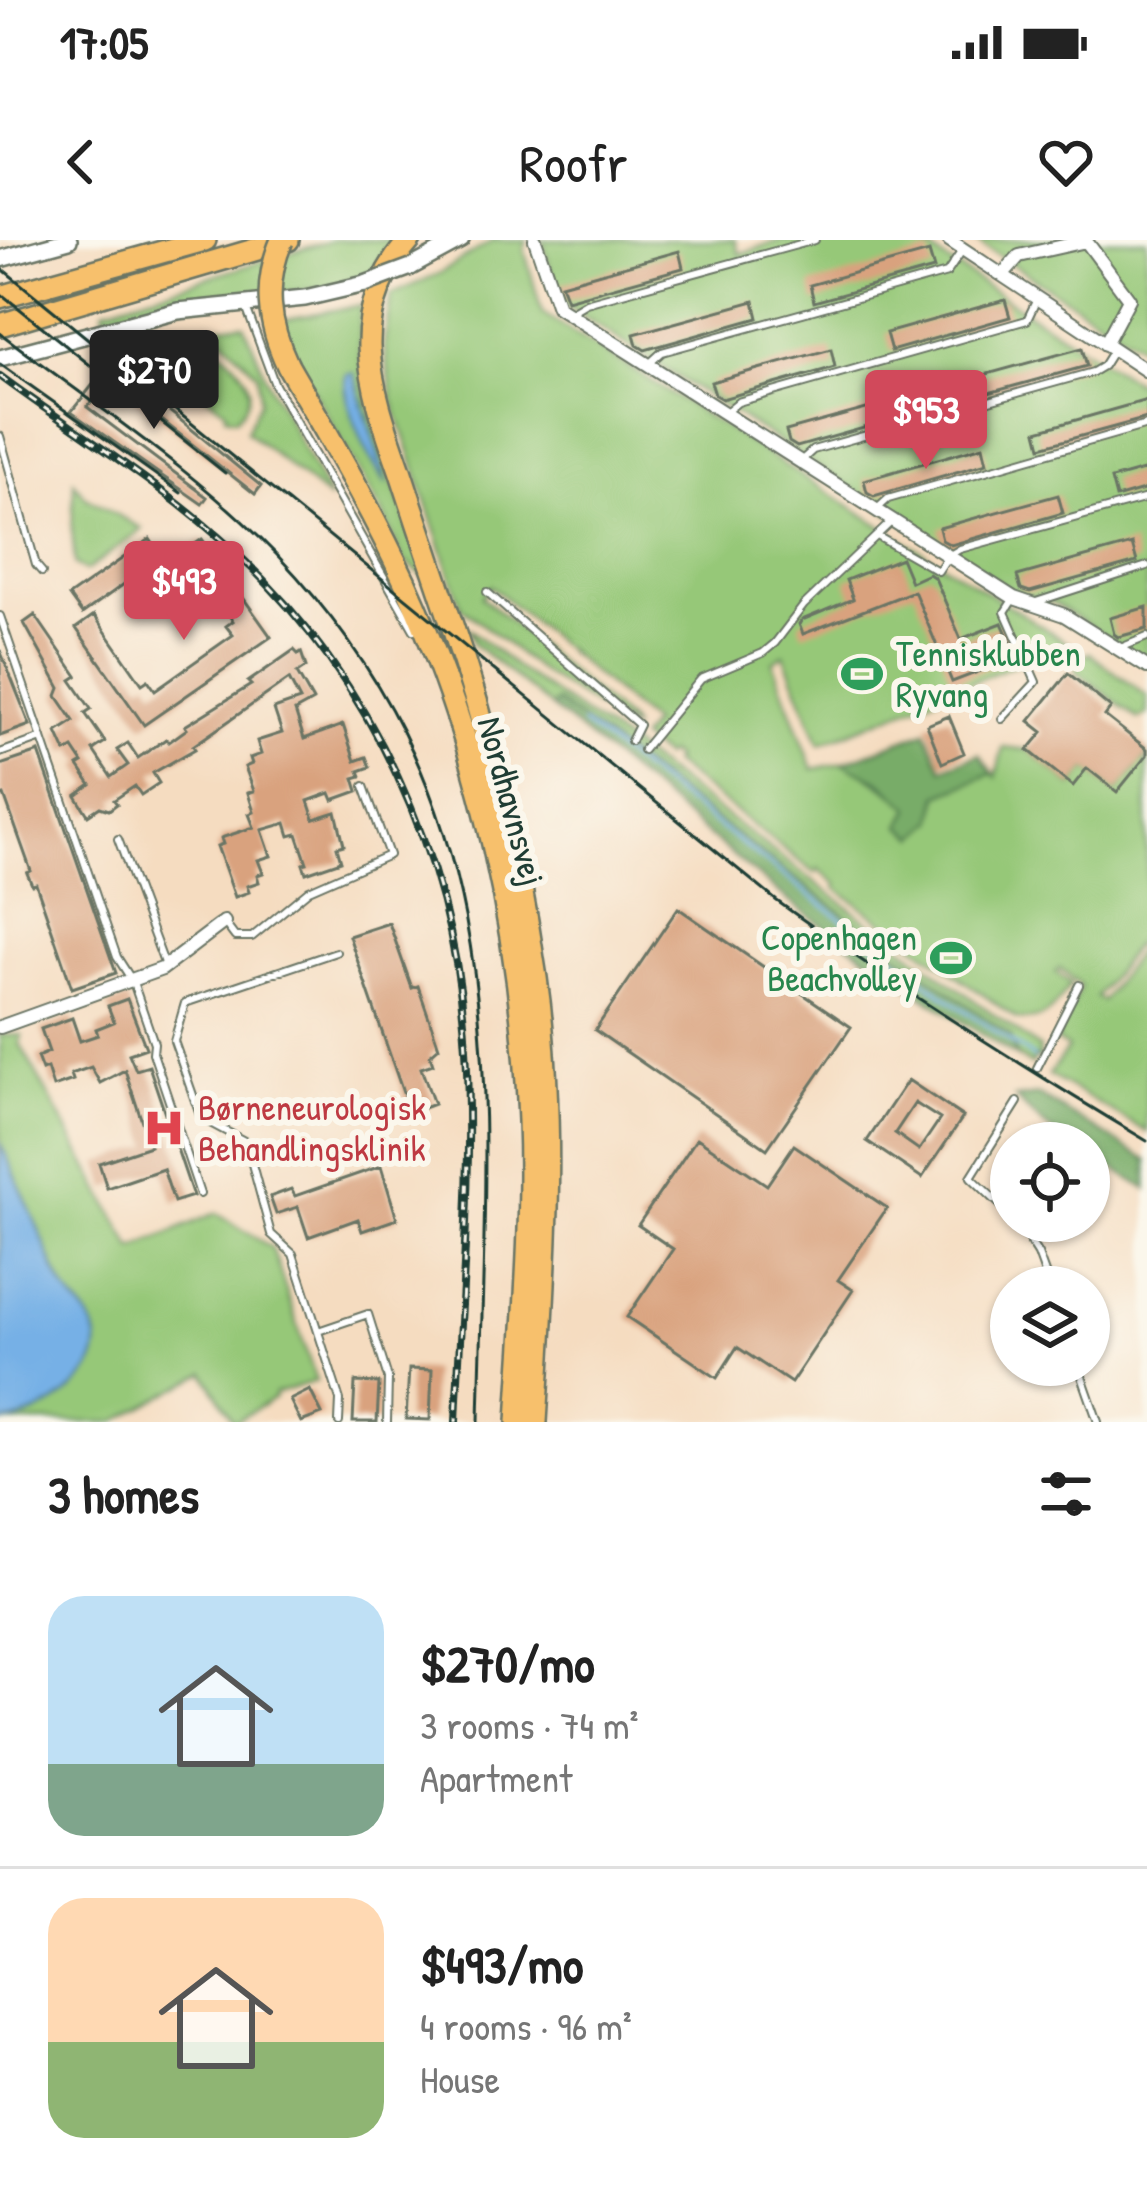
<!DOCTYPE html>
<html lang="en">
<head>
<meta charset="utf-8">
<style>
	body { margin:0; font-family:"Patrick Hand",sans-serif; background:#f6f6f6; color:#222; height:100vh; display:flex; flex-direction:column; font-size:45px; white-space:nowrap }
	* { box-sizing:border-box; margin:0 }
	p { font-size:39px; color:#767676 }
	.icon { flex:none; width:66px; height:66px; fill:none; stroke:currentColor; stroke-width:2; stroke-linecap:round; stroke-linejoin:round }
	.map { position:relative; height:1182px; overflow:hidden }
	.details { display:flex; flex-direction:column; background:#fff; flex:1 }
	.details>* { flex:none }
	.tools { position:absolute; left:990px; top:882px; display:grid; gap:24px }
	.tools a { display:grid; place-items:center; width:120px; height:120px; border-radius:50%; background:#fff; box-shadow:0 3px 9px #0004; font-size:60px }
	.price { position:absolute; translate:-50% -102px; padding:0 27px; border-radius:12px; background:#d1495b; color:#fff; font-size:39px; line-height:78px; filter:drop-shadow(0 3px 6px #0008) }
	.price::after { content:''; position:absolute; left:50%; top:72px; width:36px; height:27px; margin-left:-18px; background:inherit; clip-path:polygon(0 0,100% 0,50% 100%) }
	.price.active { background:#222; color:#fff }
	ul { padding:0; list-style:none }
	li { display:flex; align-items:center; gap:36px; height:300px; padding:0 48px }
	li+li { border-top:3px solid #e0e0e0 }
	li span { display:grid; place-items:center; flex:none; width:336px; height:240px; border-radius:36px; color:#555 }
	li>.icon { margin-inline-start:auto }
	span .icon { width:144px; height:144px; fill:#fffc; stroke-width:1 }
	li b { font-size:51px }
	h2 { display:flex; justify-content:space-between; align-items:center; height:144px; padding:0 48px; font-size:51px }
	.status { display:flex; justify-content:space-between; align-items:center; height:84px; padding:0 60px; background:#fff; direction:ltr }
	.status svg { height:33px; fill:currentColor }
	header { display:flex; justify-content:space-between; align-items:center; height:156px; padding:0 48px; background:#fff; font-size:54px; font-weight:600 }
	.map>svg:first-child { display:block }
	.green { fill:#96c878; stroke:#5a8256; stroke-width:3 }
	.forest { fill:#78ac68; stroke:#4c744e; stroke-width:3 }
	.water { fill:#76b0e6; stroke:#4a768d; stroke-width:3 }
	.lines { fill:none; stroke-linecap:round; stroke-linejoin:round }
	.stream { stroke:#76b0e6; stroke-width:3 }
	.building { fill:#d9a27e; fill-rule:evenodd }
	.service-casing { stroke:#6a7565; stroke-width:10 }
	.minor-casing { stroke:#6a7565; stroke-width:16 }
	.tertiary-casing { stroke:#6a7565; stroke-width:20 }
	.trunk-casing { stroke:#6a7565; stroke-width:26 }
	.motorway-casing { stroke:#6a7565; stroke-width:26 }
	.service { stroke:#fff; stroke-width:6 }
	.minor { stroke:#fff; stroke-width:12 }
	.tertiary { stroke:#fff; stroke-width:15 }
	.trunk { stroke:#f7c06c; stroke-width:21 }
	.motorway { stroke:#f7c06c; stroke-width:21 }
	.tram { stroke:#1f3d34; stroke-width:3 }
	.rail-casing { stroke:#1f3d34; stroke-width:8 }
	.rail { stroke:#fbf7ec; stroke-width:3; stroke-dasharray:9; stroke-linecap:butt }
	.tertiary-bridge-casing { stroke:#6a7565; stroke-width:20; stroke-linecap:butt }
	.trunk-bridge-casing { stroke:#6a7565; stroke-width:26; stroke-linecap:butt }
	.tertiary-bridge { stroke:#fff; stroke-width:15 }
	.trunk-bridge { stroke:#f7c06c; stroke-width:21 }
	.labels { text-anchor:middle; stroke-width:12; stroke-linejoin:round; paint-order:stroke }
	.leisure-label { font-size:36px; fill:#27864d; stroke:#fbf7ec; text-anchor:start }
	.street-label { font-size:36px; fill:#1f3d34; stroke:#fbf7ec }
	.health-label { font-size:36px; fill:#be3a42; stroke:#fbf7ec; text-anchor:start }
</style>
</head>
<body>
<div class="status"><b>17:05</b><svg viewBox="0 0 49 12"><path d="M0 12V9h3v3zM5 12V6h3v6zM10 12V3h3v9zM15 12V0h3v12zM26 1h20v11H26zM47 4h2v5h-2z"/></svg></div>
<header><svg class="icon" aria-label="back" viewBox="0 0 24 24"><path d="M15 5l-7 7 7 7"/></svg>Roofr<svg class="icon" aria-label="heart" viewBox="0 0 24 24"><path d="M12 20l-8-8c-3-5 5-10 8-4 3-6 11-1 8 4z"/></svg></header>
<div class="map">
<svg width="1147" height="1182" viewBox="0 0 1147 1182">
	<rect width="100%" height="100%" fill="#fbf7ec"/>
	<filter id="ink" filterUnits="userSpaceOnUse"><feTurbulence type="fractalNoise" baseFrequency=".00833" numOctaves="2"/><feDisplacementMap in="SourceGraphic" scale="24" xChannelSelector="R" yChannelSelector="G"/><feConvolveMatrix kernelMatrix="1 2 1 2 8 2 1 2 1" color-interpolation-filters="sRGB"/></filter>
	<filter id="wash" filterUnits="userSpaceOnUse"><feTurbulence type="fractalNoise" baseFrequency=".004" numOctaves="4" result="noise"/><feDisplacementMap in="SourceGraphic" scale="48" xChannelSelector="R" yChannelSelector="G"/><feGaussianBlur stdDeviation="2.7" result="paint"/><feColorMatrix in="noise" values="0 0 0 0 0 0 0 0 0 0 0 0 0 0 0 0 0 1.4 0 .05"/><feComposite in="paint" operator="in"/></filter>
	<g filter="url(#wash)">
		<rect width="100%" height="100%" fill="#f5dcc0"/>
		<path class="green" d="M 333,0 L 394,0 L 373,33 L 331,47 L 169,67 L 112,80 L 103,73 L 104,69 Z
			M 494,0 L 527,0 L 524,9 L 542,73 L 1068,403 L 820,504 L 784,414 L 773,422 L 813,529 L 842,523 L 855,527 L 934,581 L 938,555 L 993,533 L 996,537 L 1003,507 L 1028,510 L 1073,546 L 1087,528 L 1117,552 L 1147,515 L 1147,689 L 1096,757 L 1102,761 L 1147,698 L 1147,892 L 1049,835 L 1068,808 L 1056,801 L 1081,746 L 1060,728 L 1056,732 L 1071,744 C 1055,766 1047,784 1017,779 L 836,648 L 837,644 L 818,629 L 815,633 L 672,523 L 675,519 L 669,514 L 664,517 L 640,499 L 652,483 L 491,346 L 482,357 L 630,483 L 632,489 L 541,432 L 461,367 L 393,161 L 384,105 L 391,55 L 440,33 Z
			M 542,0 L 735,0 L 739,14 L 782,0 L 914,0 L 1147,149 L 1147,422 L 1053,363 L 1015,353 L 559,61 Z
			M 974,0 L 1147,0 L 1147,110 Z
			M 361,65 C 348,148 402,260 429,340 L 403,320 L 383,274 L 301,129 L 282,80 Z
			M 244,84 L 267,139 L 330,260 L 246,191 L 260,161 L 258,134 L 220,95 L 219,86 Z
			M 211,103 C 237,123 268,147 236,178 L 226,176 L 226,170 L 167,127 Z
			M 74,242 L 86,257 L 142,289 L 86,331 L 75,325 L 72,290 Z
			M 469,389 L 518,429 L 631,506 L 1039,808 L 1040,819 L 1036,817 L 1032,825 L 1017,817 L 1010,796 L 557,462 L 551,467 L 474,404 Z
			M 1089,413 L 1147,456 L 1147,475 L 1138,479 L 1076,431 L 1078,420 Z
			M 0,795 L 22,795 L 20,804 L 133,1009 L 216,973 L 272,1008 L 316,1141 L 274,1154 L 275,1158 L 234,1182 L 205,1133 L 115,1182 L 0,1182 Z"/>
		<path class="forest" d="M 556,462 L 1010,796 L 1017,817 L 906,745 L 790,662 L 551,467 Z
			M 926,491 L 942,528 L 979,514 L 993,533 L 939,555 L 934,581 L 916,597 L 901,586 L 910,568 L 880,541 L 842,523 Z
			M 1038,855 L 1147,920 L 1147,949 L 1089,914 L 1089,903 C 1057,903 1037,879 1015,858 Z"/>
		<path class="water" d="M 353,133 L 387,244 C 370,222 341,161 346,134 Z
			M 0,902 C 14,933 28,964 41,995 C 48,1011 54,1031 63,1046 C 77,1066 100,1082 97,1109 C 92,1147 34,1182 0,1182 Z"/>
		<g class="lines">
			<path class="stream" d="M 582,484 L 950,760 L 1034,818"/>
		</g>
		<g id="blocks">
			<path class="building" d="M 679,11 L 683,28 L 567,60 L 561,44 Z
				M 929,12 L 934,29 L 814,62 L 810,45 Z
				M 1005,60 L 1010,77 L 891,111 L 886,93 Z
				M 754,61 L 758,78 L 645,110 L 637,105 L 634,94 Z
				M 1082,108 L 1087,126 L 967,159 L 962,141 Z
				M 831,109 L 835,127 L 722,159 L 715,155 L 711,142 Z
				M 115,117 L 123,123 L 118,129 L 261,246 L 255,254 L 110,139 L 87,167 L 207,257 L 202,264 L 71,172 Z
				M 906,158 L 910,175 L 797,207 L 789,202 L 786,191 Z
				M 1147,160 L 1147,178 L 1041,207 L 1037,191 Z
				M 983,206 L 987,223 L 874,256 L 867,252 L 864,240 Z
				M 1147,229 L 1147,249 L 1116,258 L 1111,239 Z
				M 1058,255 L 1063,273 L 951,305 L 942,300 L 939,288 Z
				M 150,299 L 162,317 L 82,374 L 69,356 Z
				M 202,299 L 215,317 L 225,310 L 236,324 L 225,332 L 271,397 L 144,485 L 76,388 L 94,375 L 142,444 L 148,440 L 155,450 L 233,395 L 226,386 L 233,381 L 184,312 Z
				M 1132,304 L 1137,322 L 1030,352 L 1021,349 L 1017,336 Z
				M 901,318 L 911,342 L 929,334 L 935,338 L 961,399 L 1002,383 L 1017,417 L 952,442 L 914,351 L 803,394 L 799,384 L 802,380 L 853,359 L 846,340 Z
				M 1147,367 L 1147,389 L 1118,397 L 1114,394 L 1110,378 Z
				M 35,375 L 77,436 L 71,440 L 91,469 L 85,473 L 105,502 L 93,510 L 111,537 L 128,525 L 117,510 L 128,503 L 138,518 L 166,499 L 169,502 L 187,489 L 185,486 L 251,445 L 248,442 L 294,410 L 298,414 L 301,412 L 306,427 L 297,433 L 313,461 L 295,471 L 304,499 L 343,485 L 355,521 L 366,517 L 370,527 L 359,531 L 361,536 L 354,538 L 358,551 L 333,560 L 330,553 L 308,561 L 314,579 L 336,572 L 344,605 L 337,607 L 341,621 L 306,633 L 303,624 L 307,623 L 297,594 L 290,596 L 286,583 L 262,590 L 271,616 L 258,620 L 263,633 L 257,635 L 259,642 L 247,646 L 249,652 L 235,657 L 217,606 L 223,604 L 221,598 L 254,587 L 249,574 L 254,572 L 248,553 L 254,551 L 245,527 L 252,524 L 250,518 L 261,514 L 257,501 L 282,493 L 274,469 L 300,460 L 289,439 L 193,506 L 195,509 L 153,533 L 159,543 L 141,555 L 135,546 L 114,560 L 117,564 L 109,570 L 100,567 L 88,575 L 76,556 L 91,545 L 78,526 L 83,523 L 73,508 L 66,512 L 57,492 L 74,481 L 57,456 L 60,448 L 24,383 Z
				M 0,410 L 30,485 L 0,496 Z
				M 1068,433 L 1111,468 L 1105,476 L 1147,509 L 1147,515 L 1117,552 L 1087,528 L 1073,546 L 1028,510 L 1043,492 L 1029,481 Z
				M 949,476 L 964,513 L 942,523 L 927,485 Z
				M 39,512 L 116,733 L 72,748 L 36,644 L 32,645 L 27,633 L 31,631 L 4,555 L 0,556 L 0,525 Z
				M 678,668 L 851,787 L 767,909 L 595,790 Z
				M 389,683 L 412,748 L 418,746 L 439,807 L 430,815 L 433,824 L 421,828 L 434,864 L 410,873 L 349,696 Z
				M 127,759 L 146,808 L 129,814 L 136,830 L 149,826 L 193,956 L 174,962 L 163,929 L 107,948 L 99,923 L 150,906 L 125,830 L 100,843 L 91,827 L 71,834 L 73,840 L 53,847 L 47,828 L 42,830 L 37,817 L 49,812 L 41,789 L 72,778 L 80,801 L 98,795 L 96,789 L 114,782 L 108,766 Z
				M 908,840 L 963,877 L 922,938 L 867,901 ZM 915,863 L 940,879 L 919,910 L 895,893 Z
				M 697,898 L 767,945 L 794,905 L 887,968 L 838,1040 L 853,1050 L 791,1143 L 737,1107 L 717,1138 L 627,1077 L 673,1009 L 638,985 Z
				M 381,926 L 397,979 L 362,991 L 358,979 L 308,997 L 298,967 L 276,974 L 270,957 L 291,949 L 295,956 Z
				M 409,1129 L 432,1130 L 430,1180 L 406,1179 Z
				M 355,1142 L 379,1143 L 377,1182 L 353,1182 Z
				M 310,1150 L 322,1174 L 301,1182 L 290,1160 Z"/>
		</g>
	</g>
	<g filter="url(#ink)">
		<use href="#blocks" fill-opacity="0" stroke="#6a7565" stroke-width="3"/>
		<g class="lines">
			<g class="service-casing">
				<path id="service" d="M 246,67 L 275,145 L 414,390
					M 571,72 L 586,63 L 815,0
					M 651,122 L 662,112 L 947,33 L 963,9
					M 727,171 L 738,162 L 1027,80 L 1037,59
					M 0,196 L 36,325 L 42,332
					M 803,219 L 813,210 L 1093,132 L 1103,126 L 1113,110
					M 877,269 L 888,259 L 1147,185
					M 877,296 L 938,331 L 948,316 L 960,309 L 1147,258
					M 487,352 L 639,485 L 631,501
					M 1036,362 L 1147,326
					M 0,376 L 117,717 L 133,742 L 154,803 L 153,813 L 200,954
					M 1118,409 L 1147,397
					M 1002,479 L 1036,442 L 1005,372 L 1012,361
					M 643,510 L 701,439 L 763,413 L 775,403 L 804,365 L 890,283
					M 0,513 L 42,498
					M 118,599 L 164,723
					M 226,685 L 235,697 L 252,697 L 309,650 L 389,615 L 364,546
					M 336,712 L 185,763 L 174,801 L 201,878 L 246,902 L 271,994 L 293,1014 L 340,1160 L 339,1182
					M 1037,828 L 1079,745
					M 1011,975 L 971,937 L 1018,862
					M 1017,981 L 1038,1014 L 1050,1047
					M 318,1091 L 368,1074 L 388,1138 L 387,1182
					M 1078,1125 L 1098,1182"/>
			</g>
			<g class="minor-casing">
				<path id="minor" d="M 535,0 L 558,67 L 1014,358 L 1064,375 L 1147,427
					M 949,0 L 1147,131
					M 1003,34 L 1019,16 L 1086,1 L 1129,59 L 1105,104
					M 0,787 L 162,729 L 224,682"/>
			</g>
			<g class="tertiary-casing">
				<path id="tertiary" d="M 0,19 L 69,0
					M 411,27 L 461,0
					M 0,118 L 178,71 L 305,58 L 365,44"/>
			</g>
			<g class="trunk-casing">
				<path id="trunk" d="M 410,0 C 383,30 368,66 369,107 C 371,149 386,190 400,230 C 417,282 434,333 452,385 C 491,499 519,619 536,738 C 557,885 545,1034 536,1182
					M 288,126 C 329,197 371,268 405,342 C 482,511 522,696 529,881 C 533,981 524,1082 518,1182"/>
			</g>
			<g class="motorway-casing">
				<path id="motorway" d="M 0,57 L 205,0
					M 0,85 L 288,0"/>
			</g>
			<use href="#service" class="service"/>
			<use href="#minor" class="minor"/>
			<use href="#tertiary" class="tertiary"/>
			<use href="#trunk" class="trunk"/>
			<use href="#motorway" class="motorway"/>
			<path class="tram" d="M 0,27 L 777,661 C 897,748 1020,825 1147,901
				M 0,53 L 225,233
				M 0,93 C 93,164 195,230 277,315 C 523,572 486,856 479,1182
				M 0,124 L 181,253"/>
			<g class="rail-casing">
				<path id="rail" d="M 0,136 C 78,194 162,244 233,310 C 373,439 455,621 466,809 C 473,933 461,1058 456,1182"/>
			</g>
			<use href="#rail" class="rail"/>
			<g class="tertiary-bridge-casing">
				<path id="tertiary-bridge" d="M 365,44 L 411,27"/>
			</g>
			<g class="trunk-bridge-casing">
				<path id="trunk-bridge" d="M 282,0 C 263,44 268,84 288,126"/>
			</g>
			<use href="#tertiary-bridge" class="tertiary-bridge"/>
			<use href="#trunk-bridge" class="trunk-bridge"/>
		</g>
	</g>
	<defs>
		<g id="stadium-bare" transform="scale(3.24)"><path d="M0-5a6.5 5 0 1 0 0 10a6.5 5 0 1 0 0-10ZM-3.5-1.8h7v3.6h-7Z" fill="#2e9e5b" stroke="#fbf7ec" stroke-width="2.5" paint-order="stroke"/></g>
		<g id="hospital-bare" transform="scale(3.24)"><path d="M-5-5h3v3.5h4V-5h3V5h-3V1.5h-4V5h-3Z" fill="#e0444e" stroke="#fbf7ec" stroke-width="2.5" paint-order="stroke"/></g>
	</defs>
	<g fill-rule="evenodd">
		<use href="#stadium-bare" x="862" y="434"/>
		<use href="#stadium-bare" x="951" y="718"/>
		<use href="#hospital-bare" x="164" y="888"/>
	</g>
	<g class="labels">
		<g class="leisure-label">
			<text x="896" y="426">Tennisklubben<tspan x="896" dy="41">Ryvang</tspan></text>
			<text x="917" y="710" text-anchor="end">Copenhagen<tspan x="917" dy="41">Beachvolley</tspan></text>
		</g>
		<g class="street-label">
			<text transform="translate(512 561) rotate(75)" y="13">Nordhavnsvej</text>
		</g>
		<g class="health-label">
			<text x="198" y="880">Børneneurologisk<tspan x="198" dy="41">Behandlingsklinik</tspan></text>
		</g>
	</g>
</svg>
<div class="tools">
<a><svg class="icon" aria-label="locate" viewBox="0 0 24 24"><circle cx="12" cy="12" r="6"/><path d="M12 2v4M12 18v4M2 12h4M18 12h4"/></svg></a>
<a><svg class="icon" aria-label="layers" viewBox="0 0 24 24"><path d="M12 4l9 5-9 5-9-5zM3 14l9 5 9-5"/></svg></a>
</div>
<b class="price active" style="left:154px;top:192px">$270</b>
<b class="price" style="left:926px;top:232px">$953</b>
<b class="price" style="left:184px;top:403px">$493</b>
</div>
<section class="details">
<h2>3 homes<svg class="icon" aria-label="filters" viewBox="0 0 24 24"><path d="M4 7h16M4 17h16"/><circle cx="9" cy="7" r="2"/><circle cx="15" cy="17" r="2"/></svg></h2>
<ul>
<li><span style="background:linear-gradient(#bfe0f5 70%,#7fa58c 0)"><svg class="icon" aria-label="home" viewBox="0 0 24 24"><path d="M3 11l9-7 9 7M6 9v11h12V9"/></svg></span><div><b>$270/mo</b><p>3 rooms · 74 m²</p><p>Apartment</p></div></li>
<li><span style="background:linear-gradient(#ffd9b3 60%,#8fb573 0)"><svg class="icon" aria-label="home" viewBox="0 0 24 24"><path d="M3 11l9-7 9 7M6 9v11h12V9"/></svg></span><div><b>$493/mo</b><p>4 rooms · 96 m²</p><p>House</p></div></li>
</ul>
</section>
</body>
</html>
